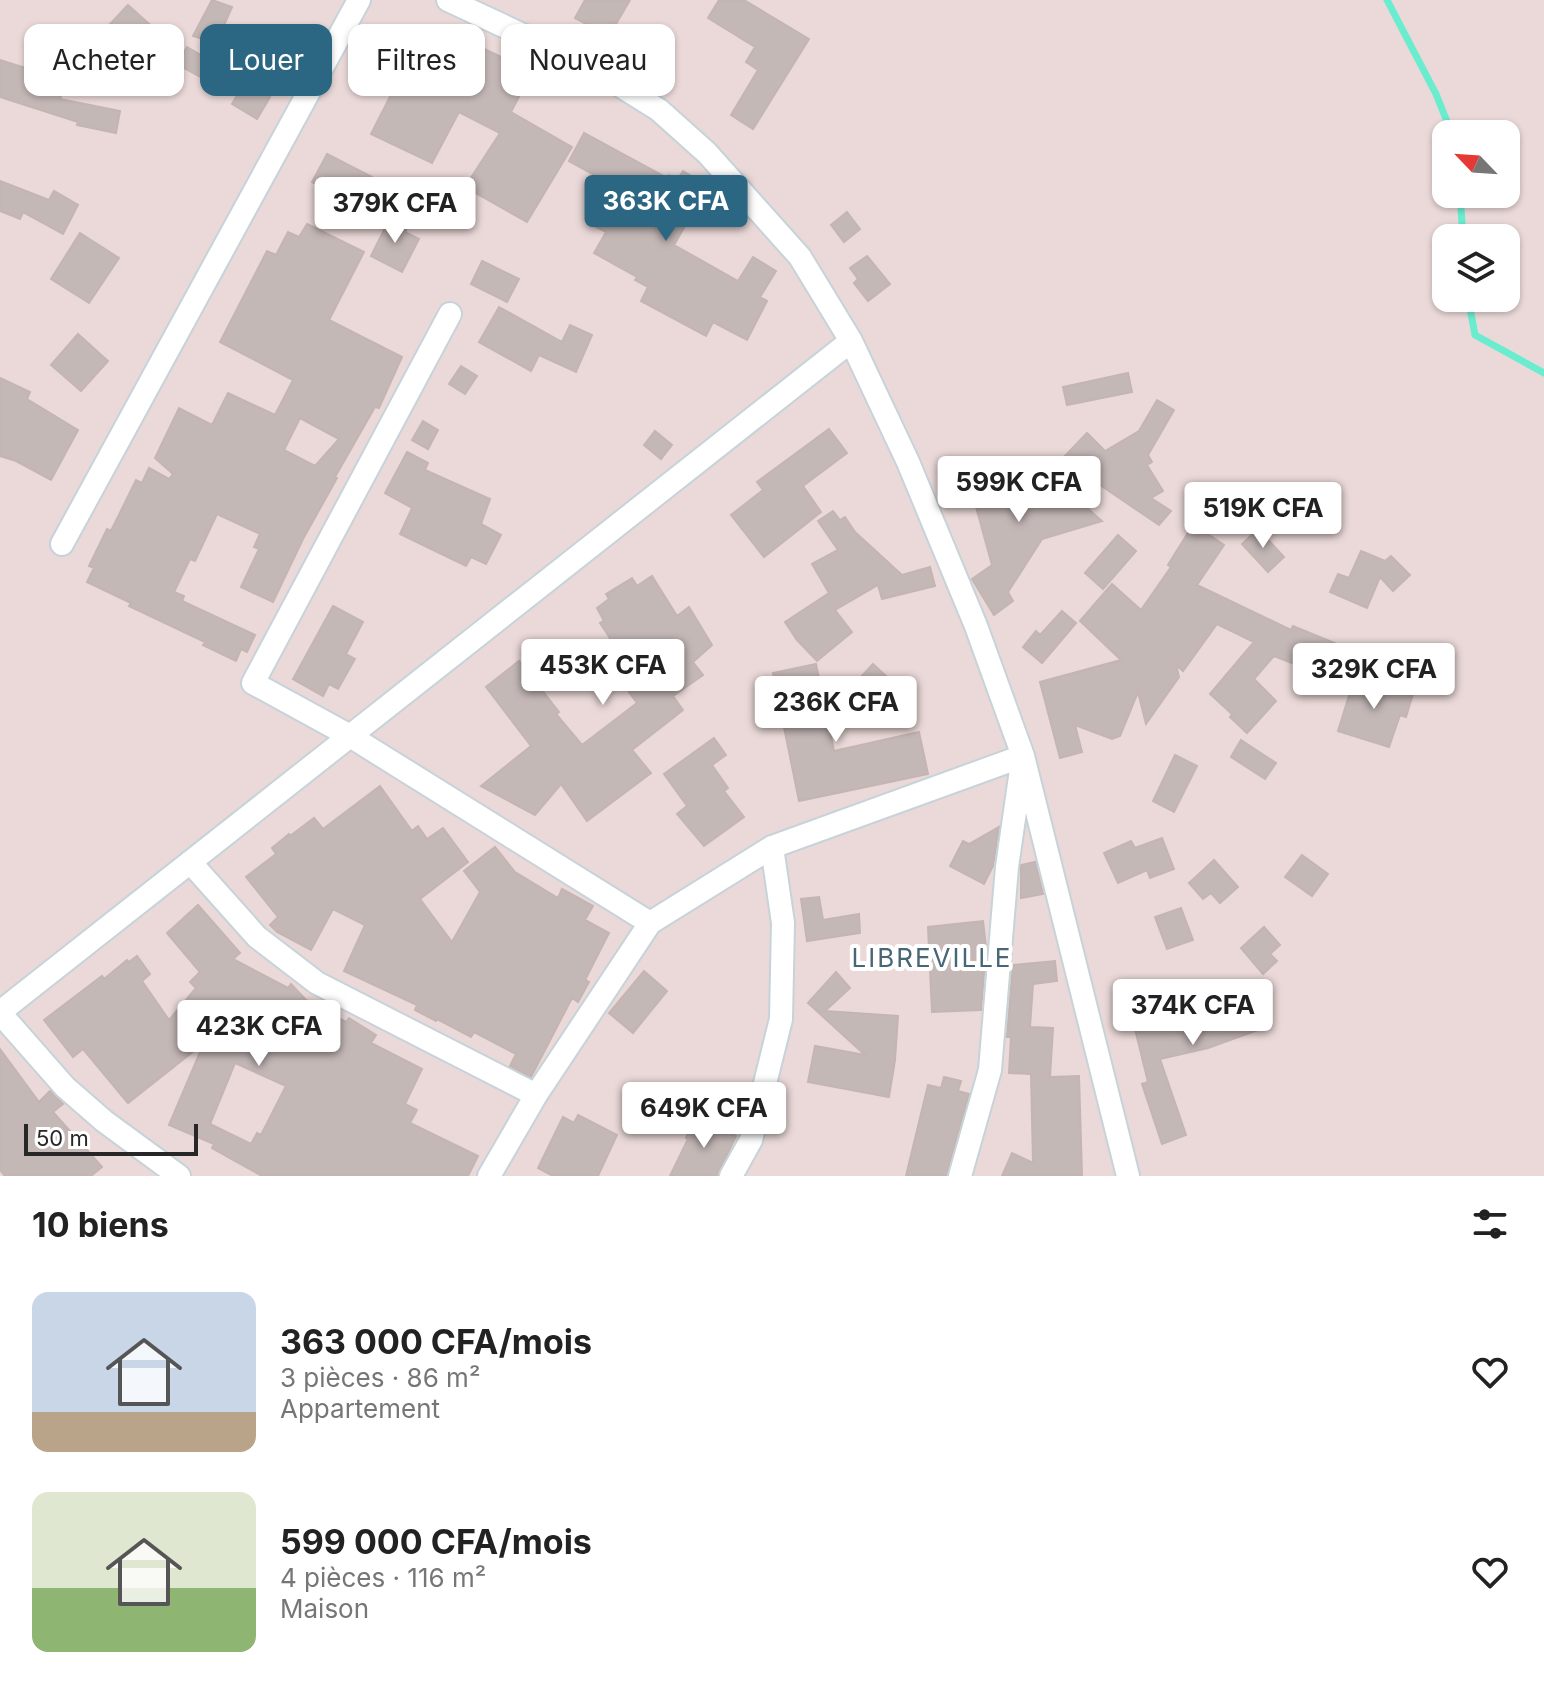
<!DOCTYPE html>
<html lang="fr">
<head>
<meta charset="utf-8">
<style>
	body { margin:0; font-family:Inter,sans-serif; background:#f2f2f2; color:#222; height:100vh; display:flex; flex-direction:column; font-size:30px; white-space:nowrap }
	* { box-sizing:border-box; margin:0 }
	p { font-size:26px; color:#767676 }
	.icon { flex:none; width:44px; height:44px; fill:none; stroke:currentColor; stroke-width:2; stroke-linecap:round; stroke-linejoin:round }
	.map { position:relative; height:1176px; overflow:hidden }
	.drawer { display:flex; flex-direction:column; background:#fff; flex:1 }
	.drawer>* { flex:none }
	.guide { position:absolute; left:24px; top:24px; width:800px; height:72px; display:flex; gap:16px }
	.needle { width:52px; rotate:295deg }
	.tools { position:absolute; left:1432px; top:120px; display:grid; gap:16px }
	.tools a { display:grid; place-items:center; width:88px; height:88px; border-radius:16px; background:#fff; box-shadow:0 2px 6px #0004; font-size:40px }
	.scale { position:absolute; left:24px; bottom:20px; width:174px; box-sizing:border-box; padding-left:8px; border:4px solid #272727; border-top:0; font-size:22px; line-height:28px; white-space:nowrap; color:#272727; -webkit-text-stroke:6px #fff; paint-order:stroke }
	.price { position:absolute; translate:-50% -68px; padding:0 18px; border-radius:8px; background:#fff; color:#222; font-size:26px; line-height:52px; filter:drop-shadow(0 2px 4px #0008) }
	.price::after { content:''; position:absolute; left:50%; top:48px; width:24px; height:18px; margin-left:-12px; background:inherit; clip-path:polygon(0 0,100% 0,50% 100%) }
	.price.active { background:#2b6782; color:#fff }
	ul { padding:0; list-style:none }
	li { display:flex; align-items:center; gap:24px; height:200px; padding:0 32px }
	li span { display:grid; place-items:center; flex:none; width:224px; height:160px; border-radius:16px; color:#555 }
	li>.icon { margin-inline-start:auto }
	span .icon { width:96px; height:96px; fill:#fffc; stroke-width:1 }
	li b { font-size:34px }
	h2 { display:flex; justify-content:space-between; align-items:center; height:96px; padding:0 32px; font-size:34px }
	.pill { padding:0 28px; border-radius:16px; background:#fff; box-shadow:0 2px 6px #0004; font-size:28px; line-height:72px }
	.pill.active { background:#2b6782; color:#fff }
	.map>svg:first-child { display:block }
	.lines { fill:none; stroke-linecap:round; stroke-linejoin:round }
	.stream { stroke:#6aecce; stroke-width:7 }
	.building { fill:#c4b8b7; stroke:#c4b4b2; stroke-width:2; fill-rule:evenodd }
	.street-casing { stroke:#c6d3d9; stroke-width:26 }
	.street { stroke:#fff; stroke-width:22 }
	.labels { text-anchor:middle; stroke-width:8; stroke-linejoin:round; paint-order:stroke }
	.quarter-label { font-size:26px; letter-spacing:2px; fill:#486776; stroke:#fff }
</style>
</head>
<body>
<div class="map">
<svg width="1544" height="1176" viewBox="0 0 1544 1176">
	<rect width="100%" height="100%" fill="#ead9d8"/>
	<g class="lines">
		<path class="stream" d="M 1387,0 L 1436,94 L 1452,134
			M 1460,194 L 1463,238
			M 1468,298 L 1475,335 L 1544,373"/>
	</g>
	<path class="building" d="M 212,0 L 232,7 L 216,43 L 193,36 Z
		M 585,0 L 630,0 L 609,36 L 575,18 Z
		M 719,0 L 744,0 L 809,39 L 753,129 L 731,115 L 758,70 L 746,62 L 755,47 L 708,18 Z
		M 128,5 L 175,47 L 145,82 L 97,38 Z
		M 287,30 L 309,36 L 300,68 L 278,61 Z
		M 187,47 L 213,62 L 204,79 L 177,64 Z
		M 480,47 L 514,63 L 507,78 L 524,87 L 511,112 L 572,147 L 527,222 L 465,187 L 500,133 L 459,112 L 432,163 L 371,134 L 405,67 L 454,93 Z
		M 0,60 L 66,81 L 60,99 L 120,111 L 116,133 L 77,125 L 78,122 L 0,97 Z
		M 245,82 L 270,97 L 257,119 L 232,104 Z
		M 584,133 L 667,178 L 669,175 L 677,180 L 683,171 L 708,186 L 674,245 L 738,281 L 753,257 L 776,271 L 760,297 L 767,301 L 747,340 L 713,322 L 706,336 L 641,301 L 648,287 L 635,280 L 637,277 L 594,253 L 606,232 L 589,223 L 598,207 L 587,202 L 600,178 L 569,161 Z
		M 327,154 L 372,177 L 371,180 L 388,189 L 375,216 L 312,182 Z
		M 0,181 L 49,200 L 54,191 L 78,205 L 63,234 L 23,212 L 20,219 L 0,211 Z
		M 847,212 L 860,229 L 844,242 L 831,225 Z
		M 391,216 L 408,225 L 405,232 L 419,239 L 402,272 L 371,256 Z
		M 307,224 L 364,252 L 329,320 L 402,357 L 379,408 L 375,407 L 335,477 L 337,478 L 303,539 L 273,602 L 241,587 L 259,549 L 254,547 L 260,534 L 217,514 L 195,561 L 190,559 L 174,592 L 184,596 L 182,601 L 255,635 L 247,652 L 241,649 L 236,661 L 203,645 L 205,642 L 129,606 L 131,603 L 87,582 L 94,568 L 89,566 L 107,529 L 111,531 L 136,480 L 142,483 L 149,468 L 169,479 L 173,474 L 155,458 L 179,408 L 212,425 L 228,393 L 275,415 L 293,380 L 220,342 L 267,251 L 276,255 L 288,232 L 299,237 ZM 300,418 L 339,439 L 315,466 L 284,450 Z
		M 80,233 L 119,258 L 89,303 L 51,279 Z
		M 867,256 L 890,284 L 868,301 L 854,283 L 858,279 L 850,268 Z
		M 482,261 L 519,279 L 507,302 L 471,284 Z
		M 499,307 L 562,342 L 570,325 L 592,335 L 576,372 L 539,355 L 531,371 L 479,342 Z
		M 78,334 L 108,361 L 81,391 L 51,365 Z
		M 461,366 L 477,376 L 465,394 L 449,384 Z
		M 1128,373 L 1132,392 L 1067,405 L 1063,387 Z
		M 0,378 L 30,392 L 27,399 L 78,430 L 51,480 L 16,461 L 0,456 Z
		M 1157,400 L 1174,410 L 1148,455 L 1152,462 L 1147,465 L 1163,491 L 1151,498 L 1171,511 L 1159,525 L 1062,459 L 1087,433 L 1105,451 L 1139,431 Z
		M 423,421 L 438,430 L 428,449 L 412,440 Z
		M 829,429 L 847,453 L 803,486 L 821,512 L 764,557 L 731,515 L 763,490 L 757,482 Z
		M 655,431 L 672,445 L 661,459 L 644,445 Z
		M 407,452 L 428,463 L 425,470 L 490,499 L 481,524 L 501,535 L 486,564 L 471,557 L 466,566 L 400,534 L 412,508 L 385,493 Z
		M 1006,462 L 1011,481 L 1045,471 L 1102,521 L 1042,539 L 1008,592 L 1013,601 L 994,615 L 972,579 L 992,565 L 967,474 Z
		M 833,511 L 840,520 L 845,517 L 855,532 L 902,575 L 930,567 L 935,586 L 882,599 L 878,585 L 835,610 L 852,632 L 817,661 L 797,640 L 785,622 L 829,593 L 812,564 L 838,550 L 818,521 Z
		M 1191,528 L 1199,528 L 1224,545 L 1197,585 L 1291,630 L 1293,626 L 1359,653 L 1346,684 L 1274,656 L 1254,679 L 1276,701 L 1247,733 L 1230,717 L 1232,714 L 1210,694 L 1254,642 L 1217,624 L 1183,671 L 1176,665 L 1179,677 L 1146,724 L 1138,692 L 1120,736 L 1112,739 L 1075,725 L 1082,752 L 1060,758 L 1040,682 L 1121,660 L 1080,621 L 1112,584 L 1141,610 L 1171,567 L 1168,565 Z
		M 1258,529 L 1284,557 L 1268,572 L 1242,544 Z
		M 1118,535 L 1136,551 L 1103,589 L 1085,573 Z
		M 1361,551 L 1385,561 L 1391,556 L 1410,575 L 1393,591 L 1380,577 L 1367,608 L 1330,592 L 1338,574 L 1349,578 Z
		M 652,576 L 677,616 L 689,607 L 712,645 L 693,662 L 703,675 L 673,696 L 683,710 L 632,750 L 651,773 L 587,821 L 561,784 L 535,815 L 481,786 L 531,746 L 486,687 L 519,661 L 559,712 L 556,714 L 582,745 L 637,703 L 607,662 L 619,652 L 600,623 L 604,621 L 597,608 L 609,599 L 606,594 L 632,578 L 637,586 Z
		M 333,606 L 363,622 L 346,654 L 355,659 L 338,689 L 329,684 L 323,696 L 293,679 Z
		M 1062,611 L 1076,623 L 1042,663 L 1023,647 L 1036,631 L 1040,635 Z
		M 816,664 L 834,751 L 919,732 L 928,774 L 799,801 L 773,673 Z
		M 873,664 L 899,688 L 875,715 L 849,690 Z
		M 1355,676 L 1413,694 L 1406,717 L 1400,715 L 1389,747 L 1338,731 Z
		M 714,738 L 726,755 L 712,765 L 728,788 L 724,791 L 744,817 L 704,846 L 677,814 L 687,806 L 664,774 Z
		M 1241,740 L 1276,763 L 1265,779 L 1231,757 Z
		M 1175,755 L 1197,766 L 1174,812 L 1153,801 Z
		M 380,786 L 412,831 L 418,826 L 427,839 L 443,828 L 468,862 L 420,899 L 452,942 L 480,892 L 464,871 L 495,847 L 515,872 L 558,898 L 562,889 L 593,906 L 585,920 L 609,933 L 585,980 L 589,982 L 578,1002 L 572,998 L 531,1077 L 510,1066 L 516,1054 L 474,1032 L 471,1037 L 437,1019 L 436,1021 L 415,1010 L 417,1005 L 344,971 L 365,925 L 333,909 L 311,950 L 277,932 L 270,925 L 278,917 L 246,877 L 276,854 L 272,848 L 289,834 L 290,836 L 314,818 L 323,829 Z
		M 999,827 L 993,866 L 984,884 L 950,866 L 963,841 L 969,844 Z
		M 1162,838 L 1174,869 L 1150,878 L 1147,870 L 1118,883 L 1104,853 L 1131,841 L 1135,848 Z
		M 1302,855 L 1328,874 L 1312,896 L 1285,877 Z
		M 1214,860 L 1238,887 L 1220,903 L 1211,893 L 1203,899 L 1189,883 Z
		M 1035,862 L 1043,894 L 1021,898 L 1021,865 Z
		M 819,897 L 823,920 L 859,914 L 860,933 L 807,941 L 801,899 Z
		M 198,905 L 240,953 L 233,959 L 288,988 L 291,984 L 306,1000 L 346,1022 L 349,1018 L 376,1035 L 371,1043 L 422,1069 L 405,1104 L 417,1110 L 410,1123 L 478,1156 L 468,1176 L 262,1176 L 212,1148 L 214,1144 L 169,1125 L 204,1043 L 128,1103 L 83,1049 L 73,1057 L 44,1020 L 102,976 L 104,979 L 127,960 L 129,962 L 137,956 L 150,974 L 142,981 L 169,1020 L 196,988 L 190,982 L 200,972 L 167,933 ZM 235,1063 L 286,1086 L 261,1135 L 257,1133 L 251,1144 L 210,1124 Z
		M 1181,908 L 1193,940 L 1167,949 L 1155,917 Z
		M 983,921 L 986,947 L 981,1010 L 932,1012 L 928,927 Z
		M 1264,927 L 1280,945 L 1270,954 L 1277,961 L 1263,974 L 1241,948 Z
		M 1055,961 L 1057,981 L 1033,984 L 1030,1027 L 1053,1028 L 1050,1077 L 1079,1076 L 1082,1176 L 1002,1176 L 1012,1153 L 1033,1163 L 1031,1074 L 1009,1073 L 1011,1037 L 1007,1037 L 1013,965 Z
		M 644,971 L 667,991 L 633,1033 L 609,1013 Z
		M 836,972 L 850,988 L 825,1011 L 898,1016 L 895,1060 L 889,1097 L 808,1082 L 815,1046 L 865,1055 L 808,1003 Z
		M 1260,985 L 1272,1025 L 1208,1048 L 1160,1059 L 1186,1135 L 1162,1144 L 1142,1084 L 1148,1082 L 1134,1025 L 1147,1021 L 1148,1025 L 1207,1011 L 1205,1005 Z
		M 0,1049 L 39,1102 L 50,1091 L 63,1104 L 53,1112 L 102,1167 L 91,1176 L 5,1176 L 0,1170 Z
		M 944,1077 L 961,1081 L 958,1091 L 969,1094 L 946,1176 L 906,1176 L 928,1085 L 941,1088 Z
		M 578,1115 L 617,1135 L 598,1176 L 553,1176 L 538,1168 L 563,1117 L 574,1123 Z
		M 696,1116 L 736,1136 L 717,1176 L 670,1176 L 688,1139 L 686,1138 Z"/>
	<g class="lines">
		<g class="street-casing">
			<path id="street" d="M 448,0 L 587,65 L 659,110 L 707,153 L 800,257 L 851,341 L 908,462 L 976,626 L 1023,756 L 1128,1176
				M 450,314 L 253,683 L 350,736 L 650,923
				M 62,544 L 359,0
				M 190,862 L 257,937 L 317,983 L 536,1095
				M 0,1012 L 851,341
				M 0,1013 L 65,1087 L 104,1121 L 179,1176
				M 489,1176 L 536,1095 L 650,923 L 772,847 L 1023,756 L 1007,867 L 990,1070 L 960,1176
				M 731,1176 L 751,1140 L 781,1019 L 783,923 L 772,847"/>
		</g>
		<use href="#street" class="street"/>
	</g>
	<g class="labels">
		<g class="quarter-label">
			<text x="932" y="967">LIBREVILLE</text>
		</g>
	</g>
</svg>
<div class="tools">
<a><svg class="needle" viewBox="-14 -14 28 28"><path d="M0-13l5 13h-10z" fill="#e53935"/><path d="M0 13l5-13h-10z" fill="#767676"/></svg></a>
<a><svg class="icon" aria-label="layers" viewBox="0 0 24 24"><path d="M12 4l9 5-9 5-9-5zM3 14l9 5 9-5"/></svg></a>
</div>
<div class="scale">50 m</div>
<b class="price active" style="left:666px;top:243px">363K CFA</b>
<b class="price" style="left:395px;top:245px">379K CFA</b>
<b class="price" style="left:1019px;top:524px">599K CFA</b>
<b class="price" style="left:1263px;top:550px">519K CFA</b>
<b class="price" style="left:603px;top:707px">453K CFA</b>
<b class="price" style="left:1374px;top:711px">329K CFA</b>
<b class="price" style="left:836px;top:744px">236K CFA</b>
<b class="price" style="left:1193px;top:1047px">374K CFA</b>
<b class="price" style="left:259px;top:1068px">423K CFA</b>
<b class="price" style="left:704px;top:1150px">649K CFA</b>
<div class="guide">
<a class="pill">Acheter</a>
<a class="pill active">Louer</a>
<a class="pill">Filtres</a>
<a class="pill">Nouveau</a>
</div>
</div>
<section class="drawer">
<h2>10 biens<svg class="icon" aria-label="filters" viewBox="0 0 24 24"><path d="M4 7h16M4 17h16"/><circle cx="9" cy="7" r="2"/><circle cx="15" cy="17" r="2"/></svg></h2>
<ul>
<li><span style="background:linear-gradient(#c9d6e8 75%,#b9a48a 0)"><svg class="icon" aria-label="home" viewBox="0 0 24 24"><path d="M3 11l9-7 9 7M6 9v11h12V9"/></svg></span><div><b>363 000 CFA/mois</b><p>3 pièces · 86 m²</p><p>Appartement</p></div><svg class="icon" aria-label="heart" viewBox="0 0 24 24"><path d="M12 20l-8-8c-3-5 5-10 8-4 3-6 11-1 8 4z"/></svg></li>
<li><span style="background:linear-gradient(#dfe7d0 60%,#8fb573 0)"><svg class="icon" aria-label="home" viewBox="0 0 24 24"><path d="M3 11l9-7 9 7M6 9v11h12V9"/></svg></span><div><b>599 000 CFA/mois</b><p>4 pièces · 116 m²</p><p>Maison</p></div><svg class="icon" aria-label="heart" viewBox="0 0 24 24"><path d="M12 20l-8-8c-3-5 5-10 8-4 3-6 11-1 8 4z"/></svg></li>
</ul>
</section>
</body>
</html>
